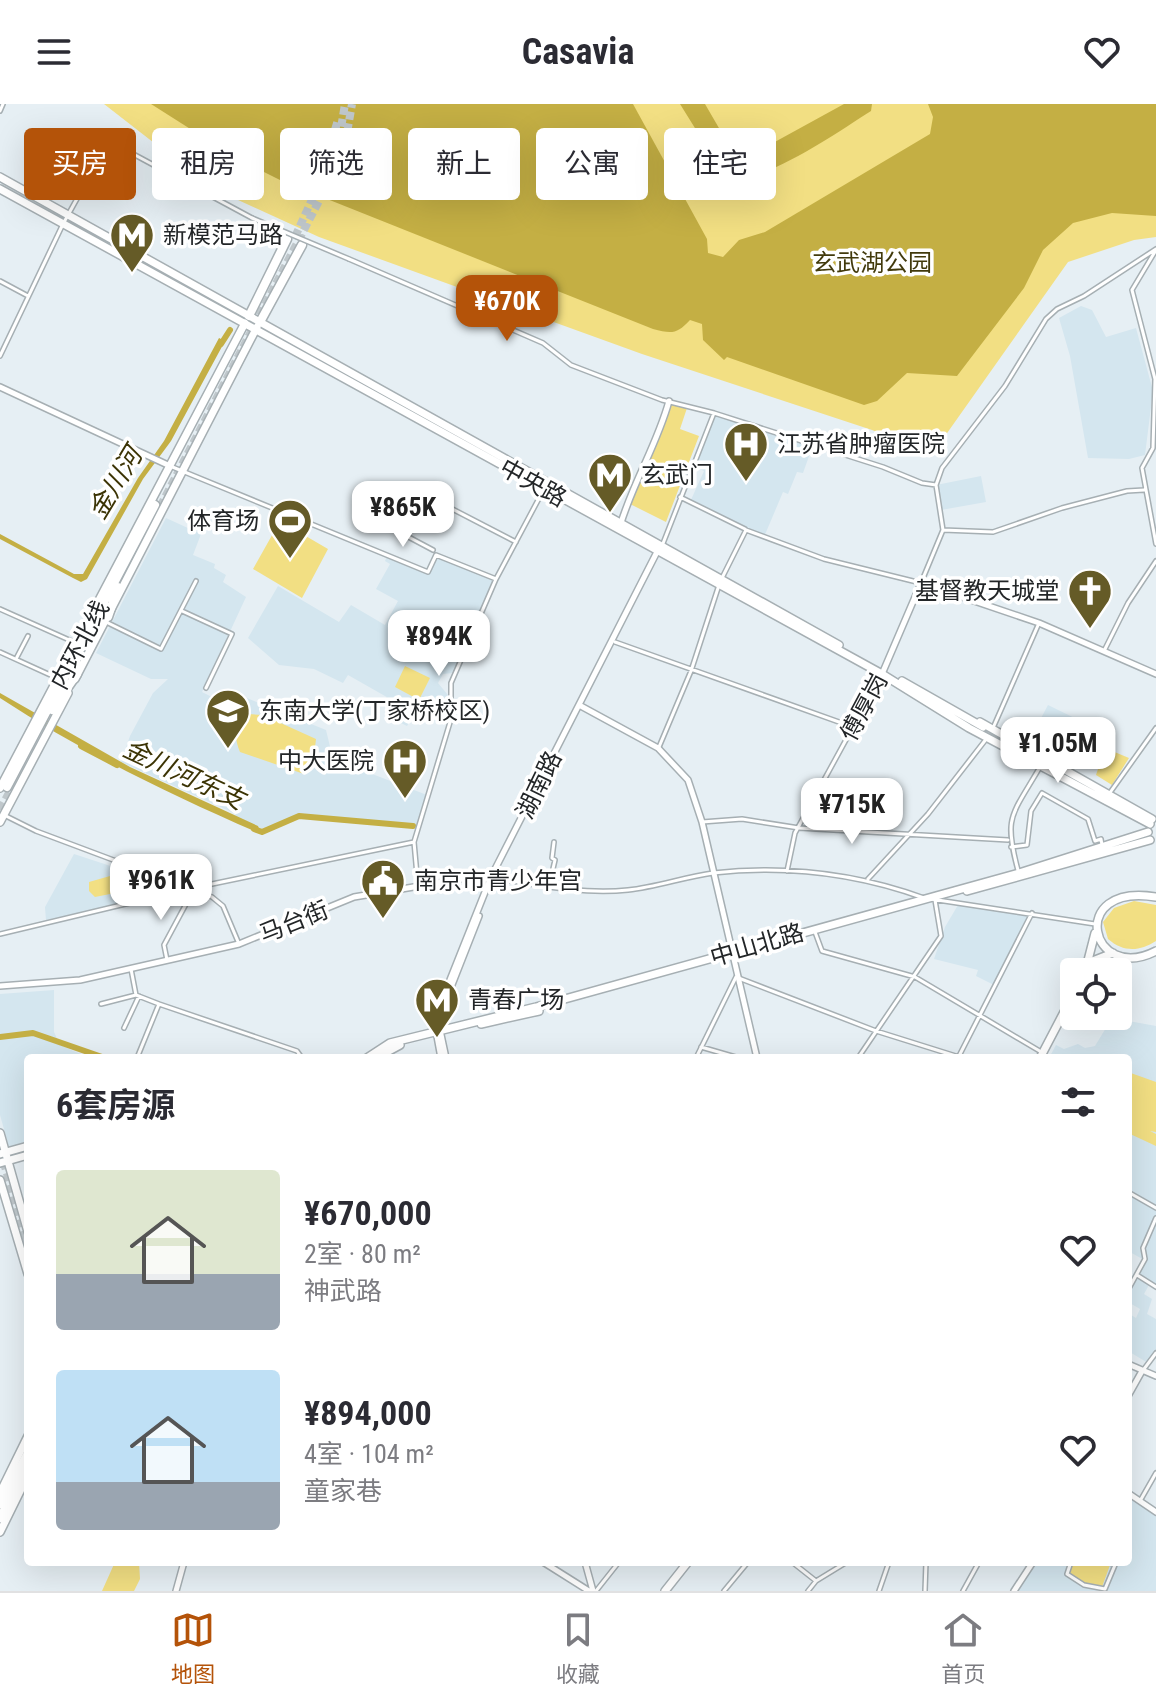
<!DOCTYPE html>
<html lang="zh">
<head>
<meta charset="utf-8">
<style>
	body { margin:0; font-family:"Roboto Condensed","Noto Sans SC",sans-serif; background:#f7f7f7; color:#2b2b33; height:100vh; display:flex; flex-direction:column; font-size:30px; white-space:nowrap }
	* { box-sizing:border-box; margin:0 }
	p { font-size:26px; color:#7c7c81 }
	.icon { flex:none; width:44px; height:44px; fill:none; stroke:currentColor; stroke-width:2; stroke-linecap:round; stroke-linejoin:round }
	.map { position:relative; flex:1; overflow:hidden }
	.details { position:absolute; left:24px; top:950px; width:1108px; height:512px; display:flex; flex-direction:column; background:#fff; border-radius:8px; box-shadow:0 8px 32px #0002 }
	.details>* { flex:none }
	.top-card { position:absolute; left:24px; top:24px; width:1108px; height:72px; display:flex; gap:16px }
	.fabs { position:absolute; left:1060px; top:854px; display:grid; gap:16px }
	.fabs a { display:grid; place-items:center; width:72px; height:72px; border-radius:8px; background:#fff; box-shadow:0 8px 32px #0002; font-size:40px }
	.price { position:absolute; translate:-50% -68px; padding:0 18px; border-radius:16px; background:#fff; color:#222; font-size:26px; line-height:52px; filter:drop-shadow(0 2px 4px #0008) }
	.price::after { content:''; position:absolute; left:50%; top:48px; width:24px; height:18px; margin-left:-12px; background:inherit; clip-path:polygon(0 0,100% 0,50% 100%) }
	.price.active { background:#b45309; color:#fff }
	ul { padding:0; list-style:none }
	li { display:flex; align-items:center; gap:24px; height:200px; padding:0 32px }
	li span { display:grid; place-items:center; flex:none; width:224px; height:160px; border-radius:8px; color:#555 }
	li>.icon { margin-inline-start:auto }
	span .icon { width:96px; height:96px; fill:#fffc; stroke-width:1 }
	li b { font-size:34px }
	h2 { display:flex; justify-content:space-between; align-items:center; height:96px; padding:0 32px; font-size:34px }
	.chip { padding:0 28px; border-radius:8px; background:#fff; box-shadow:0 8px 32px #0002; font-size:28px; line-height:72px }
	.chip.active { background:#b45309; color:#fff }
	header { display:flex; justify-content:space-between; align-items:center; height:104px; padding:0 32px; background:#fff; font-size:36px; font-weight:700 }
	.tabs { display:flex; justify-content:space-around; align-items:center; height:112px; border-top:2px solid #e1e1e2; background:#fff; font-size:22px; color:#7c7c81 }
	.tabs a { display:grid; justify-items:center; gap:4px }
	.tabs .active { color:#b45309 }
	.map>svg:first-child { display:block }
	.built { fill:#d4e6ef }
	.green { fill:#f2df83 }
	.water { fill:#c4af44 }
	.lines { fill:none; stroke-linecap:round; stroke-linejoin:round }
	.river { stroke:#c4af44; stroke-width:6 }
	.primary-tunnel { stroke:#bfc7cb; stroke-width:7; stroke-dasharray:7 3.5; stroke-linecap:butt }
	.highway-tunnel { stroke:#bfc7cb; stroke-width:8; stroke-dasharray:8 4; stroke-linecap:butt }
	.street-casing { stroke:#a6afb3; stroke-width:6 }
	.secondary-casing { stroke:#a6afb3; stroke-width:8 }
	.primary-casing { stroke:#a6afb3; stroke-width:10 }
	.highway-casing { stroke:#a6afb3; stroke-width:11 }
	.street { stroke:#fff; stroke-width:3 }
	.secondary { stroke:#fff; stroke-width:5 }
	.primary { stroke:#fff; stroke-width:7 }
	.highway { stroke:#fff; stroke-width:8 }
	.street-bridge-casing { stroke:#a6afb3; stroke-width:6; stroke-linecap:butt }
	.street-bridge { stroke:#fff; stroke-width:3 }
	.labels { text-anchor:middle; stroke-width:7; stroke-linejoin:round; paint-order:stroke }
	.poi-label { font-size:24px; fill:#232628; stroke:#fff; text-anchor:start }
	.park-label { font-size:24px; fill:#423a0c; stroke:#fff }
	.street-label { font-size:24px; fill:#232628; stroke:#fff }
	.water-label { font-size:26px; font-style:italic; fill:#3c3405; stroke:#fff }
</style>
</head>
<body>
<header><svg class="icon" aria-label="menu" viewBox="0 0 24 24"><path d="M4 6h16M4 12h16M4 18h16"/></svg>Casavia<svg class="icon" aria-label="heart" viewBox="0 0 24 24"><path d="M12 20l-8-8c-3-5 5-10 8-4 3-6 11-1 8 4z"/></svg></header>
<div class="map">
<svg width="1156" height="1487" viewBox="0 0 1156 1487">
	<rect width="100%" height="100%" fill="#e6eff4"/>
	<path class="built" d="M 1081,202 L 1092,206 L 1106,233 L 1136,224 L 1153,287 L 1145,351 L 1129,355 L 1088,354 L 1070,252 L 1059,214 Z
		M 714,309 L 813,341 L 803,369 L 797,368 L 788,390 L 783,388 L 764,433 L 690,398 L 704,367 L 693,362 Z
		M 981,372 L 986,398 L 941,406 L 936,381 Z
		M 166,414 L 201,430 L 193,451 L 215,460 L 214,464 L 226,471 L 223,478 L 246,493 L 202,588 L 212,593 L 232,588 L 326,626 L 333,655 L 427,691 L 418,721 L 398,723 L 299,712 L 262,728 L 233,716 L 236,710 L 121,658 L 130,632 L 153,589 L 168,575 L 151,575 L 96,549 Z
		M 387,452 L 428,469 L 437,453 L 494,477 L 454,564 L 452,569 L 443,570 L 438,579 L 448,591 L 447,612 L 420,600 L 407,622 L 385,611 L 392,596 L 348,571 L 343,579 L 314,565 L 279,561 L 248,534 L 278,482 L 339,518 L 351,501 L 385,521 L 398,497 L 376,485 L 390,460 L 385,457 Z
		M 1048,601 L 1093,623 L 1073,659 L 1031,633 Z
		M 74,750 L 138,771 L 142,796 L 46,816 L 45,803 Z
		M 958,801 L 1029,812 L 994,881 L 976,872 L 978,866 L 934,855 L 945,823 Z
		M 54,886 L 54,928 L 60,941 L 90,954 L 28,954 L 28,1037 L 9,1043 L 0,1011 L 0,890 Z
		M 1112,914 L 1156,922 L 1156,1182 L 1150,1179 L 1144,1190 L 1152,1195 L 1147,1210 L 1156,1215 L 1156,1248 L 1148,1259 L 1128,1247 L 1128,1209 L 1136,1214 L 1140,1205 L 1128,1198 L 1128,1191 L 1146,1157 L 1128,1147 L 1128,954 L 1049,954 L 1056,941 L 1064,945 L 1078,940 L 1085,944 L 1095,942 Z
		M 1128,1392 L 1156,1411 L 1156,1487 L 1016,1487 L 1034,1458 L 1128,1458 Z"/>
	<path class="green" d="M 104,0 L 1156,0 L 1156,133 L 1134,136 L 1068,158 L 945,332 L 934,342 L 919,345 L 872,326 L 642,250 L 319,133 L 212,84 Z
		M 671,299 L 687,304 L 680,325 L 699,332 L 666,418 L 630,400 Z
		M 280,417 L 328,445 L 302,494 L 253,465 Z
		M 405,562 L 430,574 L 419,596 L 395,583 Z
		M 248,610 L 263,611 L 316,635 L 314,652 L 304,670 L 240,648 C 233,631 235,623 248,610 Z
		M 1105,644 L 1129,654 L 1112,681 L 1096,671 Z
		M 124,768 L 131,770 L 135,785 L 95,793 L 89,787 L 89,778 Z
		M 1134,797 L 1156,801 L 1156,837 C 1139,848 1123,848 1108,835 L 1103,818 L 1114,804 Z
		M 1128,968 L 1156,978 L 1156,1028 L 1150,1027 L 1156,1030 L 1156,1042 L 1128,1029 L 1128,1018 L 1132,1018 L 1128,1016 Z
		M 115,1458 L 139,1458 L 140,1475 L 134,1487 L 102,1487 Z
		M 1073,1458 L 1110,1461 L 1102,1483 L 1085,1481 L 1068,1470 Z"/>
	<path class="water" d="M 151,0 L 633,0 L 707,135 L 708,149 L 723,153 L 739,136 L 765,128 L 930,30 L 933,13 L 928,0 L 1156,0 L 1156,112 L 1112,109 L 1073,119 L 1043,146 L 1024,184 L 957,272 L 907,269 L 877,297 L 864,301 L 727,253 L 724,256 L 703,236 L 702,220 L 690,216 C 677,230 672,230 653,225 L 282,77 L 236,54 Z
		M 680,0 L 705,0 L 730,43 L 742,52 L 751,51 L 844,0 L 872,0 L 871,7 C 835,30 778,70 735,76 L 721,66 Z
		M 219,234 L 225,237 L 171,337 L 143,375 L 87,475 L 81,478 L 73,474 L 0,435 L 0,430 L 74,470 L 83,470 L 138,374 L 164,337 Z
		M 0,589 L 130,663 L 258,722 L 261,730 C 171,691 82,648 0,594 Z"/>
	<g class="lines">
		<path class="river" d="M 221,240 L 230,226
			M 81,642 L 117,661
			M 254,725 L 262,728 L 299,712 L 413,722
			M 0,933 L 33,929 L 105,954"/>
		<path class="primary-tunnel" d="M 981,626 L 1008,641"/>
		<path class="highway-tunnel" d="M 328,49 L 338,16
			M 336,68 L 349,36
			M 295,133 L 339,36 L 345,0
			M 160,403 L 320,95 L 347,29 L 352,0
			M 0,706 L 11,685
			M 0,1046 L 28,1140
			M 21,1134 L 28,1157"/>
		<g class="street-casing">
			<path id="street" d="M 0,7 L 3,0
				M 1156,146 L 1132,186 L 1155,275 L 1153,344 L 1142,364 L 1156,440
				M 349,155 L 543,239 L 571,261 L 662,296 L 714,309
				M 0,177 L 28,192
				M 0,252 L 63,120 L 109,37 L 252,114
				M 170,362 L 428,468 L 436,451 L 496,475
				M 406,381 L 516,438
				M 680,393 L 745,425
				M 386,421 L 433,446
				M 943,426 L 993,428 L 1062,404 L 1127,387 L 1144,386
				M 662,442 L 714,309 L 883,363 L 922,379 L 936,381
				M 722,474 L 746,426 L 824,455 L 921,479 L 943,426 L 936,381 L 942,364 L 1005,282 L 1046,215 L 1057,205 L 1084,192 L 1156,145
				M 0,505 L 76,539
				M 182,507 L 232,530 L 206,584
				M 106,518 L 161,545 L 196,477
				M 615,538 L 853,623
				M 1104,547 L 1128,499 L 1156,457
				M 0,548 L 57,574
				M 17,553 L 28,532
				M 993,624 L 1039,519
				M 659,643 L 691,567 L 719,481
				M 1109,690 L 1156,624
				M 4,711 L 36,727 L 212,793 L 223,802 L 239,840
				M 702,718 L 742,715 L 799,724 L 1008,736
				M 1011,743 L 1027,741 L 1031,707 L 1042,689 L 1088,715 L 1095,737 L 1101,735 L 1102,741
				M 787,767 L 795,729 L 882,570
				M 1019,770 C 1003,712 1011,713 1040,663
				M 494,774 C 537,781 584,791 628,786 C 657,783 684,773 713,769 C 785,761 855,769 924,794
				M 868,775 L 928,710 L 987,634
				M 418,782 L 414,738 L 451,615 L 451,579 L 496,475 L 544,385
				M 549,782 L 555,756 L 552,754 L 554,738
				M 931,795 L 1095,820
				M 815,828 L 822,847 L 915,873 L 1043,949
				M 0,830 L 188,785 L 414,738
				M 167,856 L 164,841 L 193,787
				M 131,865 L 136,891 L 159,900
				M 101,900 L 136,891
				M 124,924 L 139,892
				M 701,943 L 739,954
				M 137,954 L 159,900 L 297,947 L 302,954
				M 696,954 L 736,873 L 876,927 L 959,953
				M 858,954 L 941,832 L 935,796
				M 958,954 L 1032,809
				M 1128,1088 L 1156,1104
				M 1137,1171 L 1156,1183
				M 1128,1186 L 1145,1155 L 1143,1144 L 1156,1114
				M 1144,1265 L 1156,1249
				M 1140,1397 L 1156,1369
				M 792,1458 L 816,1477
				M 1071,1458 L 1067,1470 L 1084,1481 L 1105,1485 L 1115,1461 L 1107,1458
				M 596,1487 L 619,1458
				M 724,1487 L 748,1458
				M 808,1487 L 816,1477 L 847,1458
				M 879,1487 L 889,1458
				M 925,1487 L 926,1458
				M 963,1487 L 979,1458"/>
		</g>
		<g class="secondary-casing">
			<path id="secondary" d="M 0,283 L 170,362
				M 620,422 C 633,378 657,341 669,297
				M 882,570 L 921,479 L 1039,519 L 1156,570
				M 579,601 L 658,644 L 688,676 L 702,718 L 757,954
				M 0,882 L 80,876 L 239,840 L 354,793 L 479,772 L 493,774
				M 441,954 L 434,916 L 491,773 L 659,444
				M 446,954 L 440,926 L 444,901 L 479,812
				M 1128,1260 L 1156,1272
				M 1128,1292 L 1142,1267
				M 1128,1389 L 1156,1408
				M 543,1458 L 589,1487
				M 585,1458 L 593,1487
				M 176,1487 L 184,1458
				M 1014,1487 L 1033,1458"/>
		</g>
		<g class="primary-casing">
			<path id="primary" d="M 0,73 L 839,541
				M 0,85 L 882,570 L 969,624 L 1150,720
				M 75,575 L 257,223
				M 902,577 L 983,623
				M 980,618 L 1152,715
				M 0,684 L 245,219
				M 0,718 L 68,589
				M 967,787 L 1150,736
				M 1156,793 C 1066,778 1090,881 1156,847
				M 1090,858 L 1113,849
				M 1085,868 L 1095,829
				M 481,920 L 539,907
				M 367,954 L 390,939 L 536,903 L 1019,769 L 1148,728
				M 376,954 L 400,941
				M 1040,954 L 1074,889
				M 0,1029 L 28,1128
				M 0,1050 L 28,1042
				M 0,1059 L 28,1051
				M 0,1076 L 28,1170
				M 0,1389 L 28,1332
				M 0,1428 L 28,1371
				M 665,1487 L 688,1458"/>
		</g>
		<g class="highway-casing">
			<path id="highway" d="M 249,212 L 287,135
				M 260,218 L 302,141
				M 108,513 L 118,483
				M 52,606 L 77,570
				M 7,683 L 155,401
				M 0,1400 L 28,1349
				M 0,1414 L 28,1362"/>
		</g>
		<use href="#street" class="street"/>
		<use href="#secondary" class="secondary"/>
		<use href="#primary" class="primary"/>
		<use href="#highway" class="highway"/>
		<g class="street-bridge-casing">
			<path id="street-bridge" d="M 252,114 L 349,155"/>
		</g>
		<use href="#street-bridge" class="street-bridge"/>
	</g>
	<defs>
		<g id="metro-pin" transform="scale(2.3)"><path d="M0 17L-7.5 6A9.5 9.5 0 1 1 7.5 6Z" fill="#655b27" stroke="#fff"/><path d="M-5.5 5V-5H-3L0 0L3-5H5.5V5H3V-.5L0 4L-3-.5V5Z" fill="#fff"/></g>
		<g id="hospital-pin" transform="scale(2.3)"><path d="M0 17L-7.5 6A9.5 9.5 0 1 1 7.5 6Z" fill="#655b27" stroke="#fff"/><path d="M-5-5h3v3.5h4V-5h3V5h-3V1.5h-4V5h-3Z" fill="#fff"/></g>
		<g id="stadium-pin" transform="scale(2.3)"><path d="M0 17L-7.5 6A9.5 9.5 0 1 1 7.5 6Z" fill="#655b27" stroke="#fff"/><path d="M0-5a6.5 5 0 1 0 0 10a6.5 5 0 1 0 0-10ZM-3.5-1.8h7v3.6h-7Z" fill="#fff"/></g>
		<g id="church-pin" transform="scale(2.3)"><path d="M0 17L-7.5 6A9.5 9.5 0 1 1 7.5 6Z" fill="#655b27" stroke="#fff"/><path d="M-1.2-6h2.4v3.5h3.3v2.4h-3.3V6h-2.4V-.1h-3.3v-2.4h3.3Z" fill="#fff"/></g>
		<g id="university-pin" transform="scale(2.3)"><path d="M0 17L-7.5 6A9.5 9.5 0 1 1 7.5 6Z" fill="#655b27" stroke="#fff"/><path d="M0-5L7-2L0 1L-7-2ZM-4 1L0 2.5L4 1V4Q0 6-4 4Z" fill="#fff"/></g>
		<g id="civic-pin" transform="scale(2.3)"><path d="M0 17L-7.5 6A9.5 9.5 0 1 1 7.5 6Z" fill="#655b27" stroke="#fff"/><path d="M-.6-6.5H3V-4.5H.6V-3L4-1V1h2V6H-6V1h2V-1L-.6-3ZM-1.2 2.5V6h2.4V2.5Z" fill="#fff"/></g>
	</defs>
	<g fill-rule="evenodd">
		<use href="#metro-pin" x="132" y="131"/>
		<use href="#hospital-pin" x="746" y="340"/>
		<use href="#metro-pin" x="610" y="371"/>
		<use href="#stadium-pin" x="290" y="417"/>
		<use href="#church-pin" x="1090" y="487"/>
		<use href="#university-pin" x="228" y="607"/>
		<use href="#hospital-pin" x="405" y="657"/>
		<use href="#civic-pin" x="383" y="777"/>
		<use href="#metro-pin" x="437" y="896"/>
	</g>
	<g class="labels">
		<g class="poi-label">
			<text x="163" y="139">新模范马路</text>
			<text x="777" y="348">江苏省肿瘤医院</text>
			<text x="641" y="379">玄武门</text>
			<text x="259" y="425" text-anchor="end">体育场</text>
			<text x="1059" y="495" text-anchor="end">基督教天城堂</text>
			<text x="259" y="615">东南大学(丁家桥校区)</text>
			<text x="374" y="665" text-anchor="end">中大医院</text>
			<text x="414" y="785">南京市青少年宫</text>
			<text x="468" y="904">青春广场</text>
		</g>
		<g class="park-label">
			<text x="872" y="167">玄武湖公园</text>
		</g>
		<g class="street-label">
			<text transform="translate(533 379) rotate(29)" y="8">中央路</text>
			<text transform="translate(80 541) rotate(-62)" y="8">内环北线</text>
			<text transform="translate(864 603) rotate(-62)" y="8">傅厚岗</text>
			<text transform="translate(539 681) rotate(-64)" y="8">湖南路</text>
			<text transform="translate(294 818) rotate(-22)" y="8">马台街</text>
			<text transform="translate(757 841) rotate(-16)" y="8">中山北路</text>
		</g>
		<g class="water-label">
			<text transform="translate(115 379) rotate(-59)" y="9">金川河</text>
			<text transform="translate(184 670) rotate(25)" y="9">金川河东支</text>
		</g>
	</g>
</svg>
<div class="fabs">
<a><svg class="icon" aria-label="locate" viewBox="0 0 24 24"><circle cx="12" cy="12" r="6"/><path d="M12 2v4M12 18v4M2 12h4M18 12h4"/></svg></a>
</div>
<b class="price active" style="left:507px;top:239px">¥670K</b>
<b class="price" style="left:403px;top:445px">¥865K</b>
<b class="price" style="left:439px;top:574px">¥894K</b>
<b class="price" style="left:1058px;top:681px">¥1.05M</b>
<b class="price" style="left:852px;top:742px">¥715K</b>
<b class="price" style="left:161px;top:818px">¥961K</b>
<div class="top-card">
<a class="chip active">买房</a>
<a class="chip">租房</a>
<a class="chip">筛选</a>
<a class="chip">新上</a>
<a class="chip">公寓</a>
<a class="chip">住宅</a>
</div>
<section class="details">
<h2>6套房源<svg class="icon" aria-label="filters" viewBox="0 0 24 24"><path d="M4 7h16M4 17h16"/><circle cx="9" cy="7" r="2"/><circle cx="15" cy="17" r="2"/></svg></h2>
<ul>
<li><span style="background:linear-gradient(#dfe7d0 65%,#9aa5b1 0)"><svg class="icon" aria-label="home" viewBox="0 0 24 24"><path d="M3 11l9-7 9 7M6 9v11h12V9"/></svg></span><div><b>¥670,000</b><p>2室 · 80 m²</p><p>神武路</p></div><svg class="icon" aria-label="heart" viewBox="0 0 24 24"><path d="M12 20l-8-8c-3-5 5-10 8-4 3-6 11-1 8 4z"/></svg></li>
<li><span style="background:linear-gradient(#bfe0f5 70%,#9aa5b1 0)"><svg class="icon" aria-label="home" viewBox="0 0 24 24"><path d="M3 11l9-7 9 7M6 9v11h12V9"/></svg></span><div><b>¥894,000</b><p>4室 · 104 m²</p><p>童家巷</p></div><svg class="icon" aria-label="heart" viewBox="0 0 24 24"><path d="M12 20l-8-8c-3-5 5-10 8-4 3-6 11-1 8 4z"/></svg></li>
</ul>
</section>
</div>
<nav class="tabs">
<a class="active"><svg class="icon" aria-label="map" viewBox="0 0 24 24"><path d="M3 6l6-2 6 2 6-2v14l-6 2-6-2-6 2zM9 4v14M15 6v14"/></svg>地图</a>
<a><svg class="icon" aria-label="saved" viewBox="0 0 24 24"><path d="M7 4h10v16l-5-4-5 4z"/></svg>收藏</a>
<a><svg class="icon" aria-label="home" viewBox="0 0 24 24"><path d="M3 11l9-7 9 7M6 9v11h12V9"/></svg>首页</a>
</nav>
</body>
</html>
